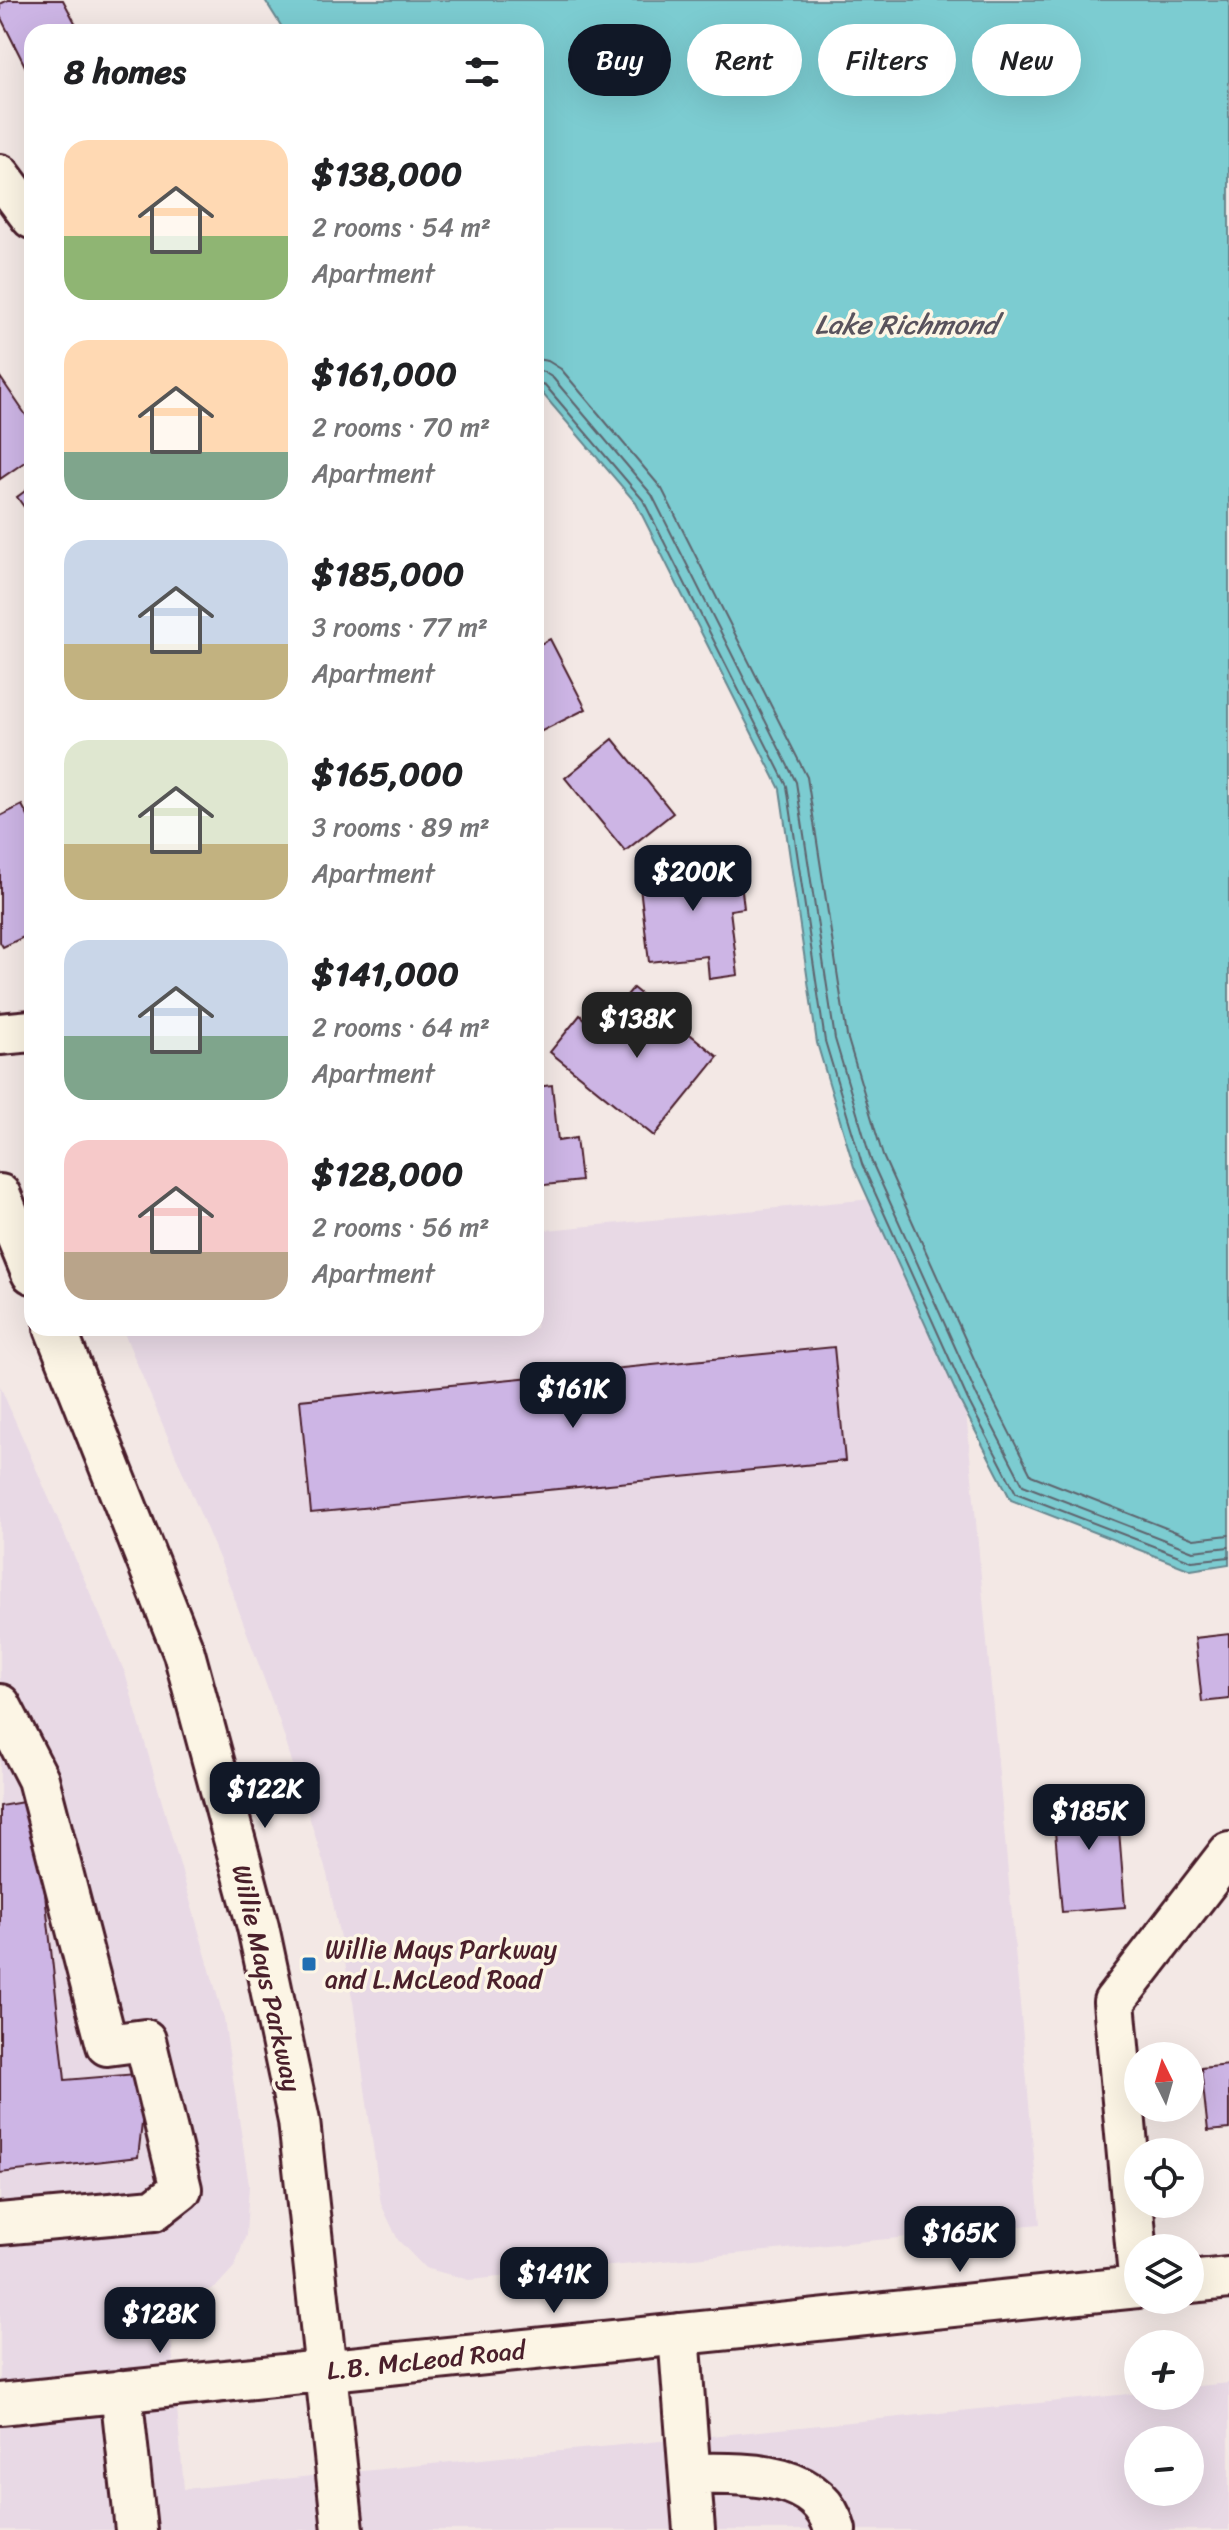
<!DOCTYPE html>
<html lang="en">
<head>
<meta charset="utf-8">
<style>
	body { margin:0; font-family:Sriracha,sans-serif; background:#f6f6f6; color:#202124; height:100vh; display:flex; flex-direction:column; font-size:30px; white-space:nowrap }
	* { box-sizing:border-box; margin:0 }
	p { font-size:26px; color:#757577 }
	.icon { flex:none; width:44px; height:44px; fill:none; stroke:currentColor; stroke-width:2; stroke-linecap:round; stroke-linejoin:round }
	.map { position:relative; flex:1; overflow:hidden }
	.drawer { position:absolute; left:24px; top:24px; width:520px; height:1312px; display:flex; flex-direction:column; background:#fff; border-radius:24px; box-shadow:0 8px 32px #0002 }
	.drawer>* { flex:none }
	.guide { position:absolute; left:568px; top:24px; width:540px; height:72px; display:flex; gap:16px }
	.needle { width:52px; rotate:355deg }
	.tools { position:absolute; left:1124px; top:2042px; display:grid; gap:16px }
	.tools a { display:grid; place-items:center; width:80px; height:80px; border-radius:50%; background:#fff; box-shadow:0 8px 32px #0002; font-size:40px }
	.price { position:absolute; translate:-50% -68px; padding:0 18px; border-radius:16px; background:#111827; color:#fff; font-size:26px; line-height:52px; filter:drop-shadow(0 2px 4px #0008) }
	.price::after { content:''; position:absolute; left:50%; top:48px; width:24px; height:18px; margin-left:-12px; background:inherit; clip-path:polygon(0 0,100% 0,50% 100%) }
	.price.on { background:#222; color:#fff }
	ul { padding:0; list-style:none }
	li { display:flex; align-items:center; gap:24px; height:200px; padding:0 40px }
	li span { display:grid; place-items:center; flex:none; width:224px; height:160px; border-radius:24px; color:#555 }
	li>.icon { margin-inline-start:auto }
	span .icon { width:96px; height:96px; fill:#fffc; stroke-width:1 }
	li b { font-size:34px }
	h2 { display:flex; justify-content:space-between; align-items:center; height:96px; padding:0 40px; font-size:34px }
	.chip { padding:0 28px; border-radius:36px; background:#fff; box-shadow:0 8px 32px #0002; font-size:28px; line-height:72px }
	.chip.on { background:#111827; color:#fff }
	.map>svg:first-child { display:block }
	.built { fill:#e8d9e5; fill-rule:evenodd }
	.water { fill:#7bccd1; stroke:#67878f; stroke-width:2 }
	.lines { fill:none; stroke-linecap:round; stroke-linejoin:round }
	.shore { stroke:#5e646d; stroke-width:2 }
	.building { fill:#cdb5e5; stroke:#4a1f2b; stroke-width:2 }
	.minor-casing { stroke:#4a1f2b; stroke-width:46 }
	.minor { stroke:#fcf5e5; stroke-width:40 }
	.poi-dot { fill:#1f6fb2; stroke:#fcf5e5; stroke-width:3 }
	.labels { text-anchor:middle; stroke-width:7; stroke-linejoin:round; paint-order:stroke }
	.poi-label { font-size:26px; fill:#4a1f2b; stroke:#fcf5e5; text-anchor:start }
	.street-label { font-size:26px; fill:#4a1f2b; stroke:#fcf5e5 }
	.water-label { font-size:28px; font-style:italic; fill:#59535d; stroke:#fcf5e5 }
</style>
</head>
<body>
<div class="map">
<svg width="1229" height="2530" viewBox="0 0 1229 2530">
	<rect width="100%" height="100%" fill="#f3e8e5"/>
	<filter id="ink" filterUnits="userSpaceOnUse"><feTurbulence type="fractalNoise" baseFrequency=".0125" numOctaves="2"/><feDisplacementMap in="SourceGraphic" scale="16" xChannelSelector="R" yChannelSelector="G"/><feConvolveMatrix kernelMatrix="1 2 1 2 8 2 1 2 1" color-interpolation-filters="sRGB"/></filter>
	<g filter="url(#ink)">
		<path class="built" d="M 946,1192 L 1040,2224 L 469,2280 L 425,2268 L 398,2240 L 381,2204 L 353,2002 L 327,1874 L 279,1720 L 224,1570 L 122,1328 L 536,1328 L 536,1231 Z
			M 0,1386 L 125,1673 L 224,2019 L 249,2185 L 246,2235 L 235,2266 L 215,2288 L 168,2303 L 184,2489 L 1138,2393 L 1138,2396 L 1190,2396 L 1190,2387 L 1229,2383 L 1229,2530 L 0,2530 ZM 1138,2440 L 1190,2440 L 1190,2492 L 1138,2492 Z"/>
		<path class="water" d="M 265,0 L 1229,0 L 1229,1564 L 1191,1570 L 1011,1500 L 961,1403 L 854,1167 L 817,1043 L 780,789 L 636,503 L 536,386 L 536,32 L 285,32 Z"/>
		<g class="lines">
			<path class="shore" d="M 536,359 L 548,361 L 561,369 L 662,489 L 807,777 L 847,1036 L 883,1156 L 988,1390 L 1031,1475 L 1194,1539 L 1229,1535
				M 536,371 L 544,372 L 553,378 L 652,495 L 796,782 L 835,1039 L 871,1160 L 977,1396 L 1023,1485 L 1193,1551 L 1229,1547
				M 536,382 L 545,385 L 643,500 L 787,786 L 825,1041 L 862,1164 L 968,1400 L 1016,1493 L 1192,1561 L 1229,1557"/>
		</g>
		<path class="building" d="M 8,0 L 63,0 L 80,32 L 32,32 L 32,80 L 0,16 L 0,4 Z
			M 0,377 L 32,424 L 32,457 L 0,479 Z
			M 32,486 L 32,518 L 17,497 Z
			M 550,639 L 586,709 L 536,734 L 536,646 Z
			M 613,739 L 673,813 L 625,851 L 565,778 Z
			M 22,805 L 32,824 L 32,933 L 3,947 L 0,942 L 0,816 Z
			M 738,858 L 744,908 L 730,910 L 738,975 L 709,979 L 707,956 L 649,962 L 638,870 Z
			M 633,988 L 718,1057 L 654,1136 L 550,1052 L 580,1015 L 598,1030 Z
			M 552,1085 L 558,1141 L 576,1138 L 581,1181 L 536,1186 L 536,1087 Z
			M 834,1347 L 845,1461 L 311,1513 L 300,1400 Z
			M 1229,1634 L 1229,1699 L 1202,1702 L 1195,1638 Z
			M 1116,1792 L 1125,1907 L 1062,1912 L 1052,1797 Z
			M 35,1800 L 65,2080 L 148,2073 L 138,2157 L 0,2173 L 0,1806 Z
			M 1229,2065 L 1229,2129 L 1208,2131 L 1201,2068 Z"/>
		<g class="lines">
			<g class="minor-casing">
				<path id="minor" d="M 0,175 L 32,218
					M 0,1034 L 32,1031
					M 0,1195 L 32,1273
					M 55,1328 L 184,1653 L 258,1927 L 299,2121 L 343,2530
					M 0,1705 L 38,1779 L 107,2045 L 145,2040 L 181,2189 L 154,2210 L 0,2224
					M 1138,2266 L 1114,2002 L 1229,1853
					M 1190,2282 L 1229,2278
					M 679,2334 L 694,2530
					M 121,2391 L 136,2530
					M 0,2404 L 1138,2287
					M 690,2474 C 740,2474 818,2468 835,2530"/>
			</g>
			<use href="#minor" class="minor"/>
		</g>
	</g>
	<rect class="poi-dot" x="301" y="1956" width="16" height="16" rx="4"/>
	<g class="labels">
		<g class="poi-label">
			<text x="325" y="1958">Willie Mays Parkway<tspan x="325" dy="30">and L.McLeod Road</tspan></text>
		</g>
		<g class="street-label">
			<text transform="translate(267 1978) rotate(77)" y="9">Willie Mays Parkway</text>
			<text transform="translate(426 2360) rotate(-6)" y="9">L.B. McLeod Road</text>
		</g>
		<g class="water-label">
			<text x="906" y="334">Lake Richmond</text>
		</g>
	</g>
</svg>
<div class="tools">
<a><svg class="needle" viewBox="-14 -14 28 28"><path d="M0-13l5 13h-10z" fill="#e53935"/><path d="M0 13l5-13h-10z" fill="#757577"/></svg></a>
<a><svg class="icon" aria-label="locate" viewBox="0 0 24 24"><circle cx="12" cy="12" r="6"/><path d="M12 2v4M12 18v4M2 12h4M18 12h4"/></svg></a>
<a><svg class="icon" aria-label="layers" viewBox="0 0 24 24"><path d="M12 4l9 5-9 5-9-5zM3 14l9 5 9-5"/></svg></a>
<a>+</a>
<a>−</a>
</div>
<b class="price" style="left:693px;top:913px">$200K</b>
<b class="price on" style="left:637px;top:1060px">$138K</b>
<b class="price" style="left:573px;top:1430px">$161K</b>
<b class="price" style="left:265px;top:1830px">$122K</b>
<b class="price" style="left:1089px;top:1852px">$185K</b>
<b class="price" style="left:960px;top:2274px">$165K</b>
<b class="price" style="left:554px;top:2315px">$141K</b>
<b class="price" style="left:160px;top:2355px">$128K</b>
<div class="guide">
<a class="chip on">Buy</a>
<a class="chip">Rent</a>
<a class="chip">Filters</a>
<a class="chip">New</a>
</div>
<section class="drawer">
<h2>8 homes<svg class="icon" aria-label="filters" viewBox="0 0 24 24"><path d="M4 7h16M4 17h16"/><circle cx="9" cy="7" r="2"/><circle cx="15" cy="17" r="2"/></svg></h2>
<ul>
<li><span style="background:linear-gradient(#ffd9b3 60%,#8fb573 0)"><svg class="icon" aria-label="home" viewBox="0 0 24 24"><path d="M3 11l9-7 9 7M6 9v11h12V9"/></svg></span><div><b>$138,000</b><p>2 rooms · 54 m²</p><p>Apartment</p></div></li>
<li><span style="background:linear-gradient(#ffd9b3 70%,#7fa58c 0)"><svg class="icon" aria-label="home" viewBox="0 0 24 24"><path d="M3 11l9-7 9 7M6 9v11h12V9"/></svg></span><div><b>$161,000</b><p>2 rooms · 70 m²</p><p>Apartment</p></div></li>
<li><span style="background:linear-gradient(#c9d6e8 65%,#c2b280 0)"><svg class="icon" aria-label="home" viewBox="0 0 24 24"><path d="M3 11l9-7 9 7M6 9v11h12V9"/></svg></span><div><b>$185,000</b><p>3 rooms · 77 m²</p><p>Apartment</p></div></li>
<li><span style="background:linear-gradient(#dfe7d0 65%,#c2b280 0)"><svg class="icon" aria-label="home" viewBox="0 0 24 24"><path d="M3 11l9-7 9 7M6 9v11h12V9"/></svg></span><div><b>$165,000</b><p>3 rooms · 89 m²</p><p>Apartment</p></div></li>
<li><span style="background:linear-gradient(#c9d6e8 60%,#7fa58c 0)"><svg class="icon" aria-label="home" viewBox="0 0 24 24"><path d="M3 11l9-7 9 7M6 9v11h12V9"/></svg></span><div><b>$141,000</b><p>2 rooms · 64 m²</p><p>Apartment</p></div></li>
<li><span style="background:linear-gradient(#f6c9c9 70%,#b9a48a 0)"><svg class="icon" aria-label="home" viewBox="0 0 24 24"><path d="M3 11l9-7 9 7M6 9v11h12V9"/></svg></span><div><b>$128,000</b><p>2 rooms · 56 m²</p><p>Apartment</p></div></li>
</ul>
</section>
</div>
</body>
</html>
